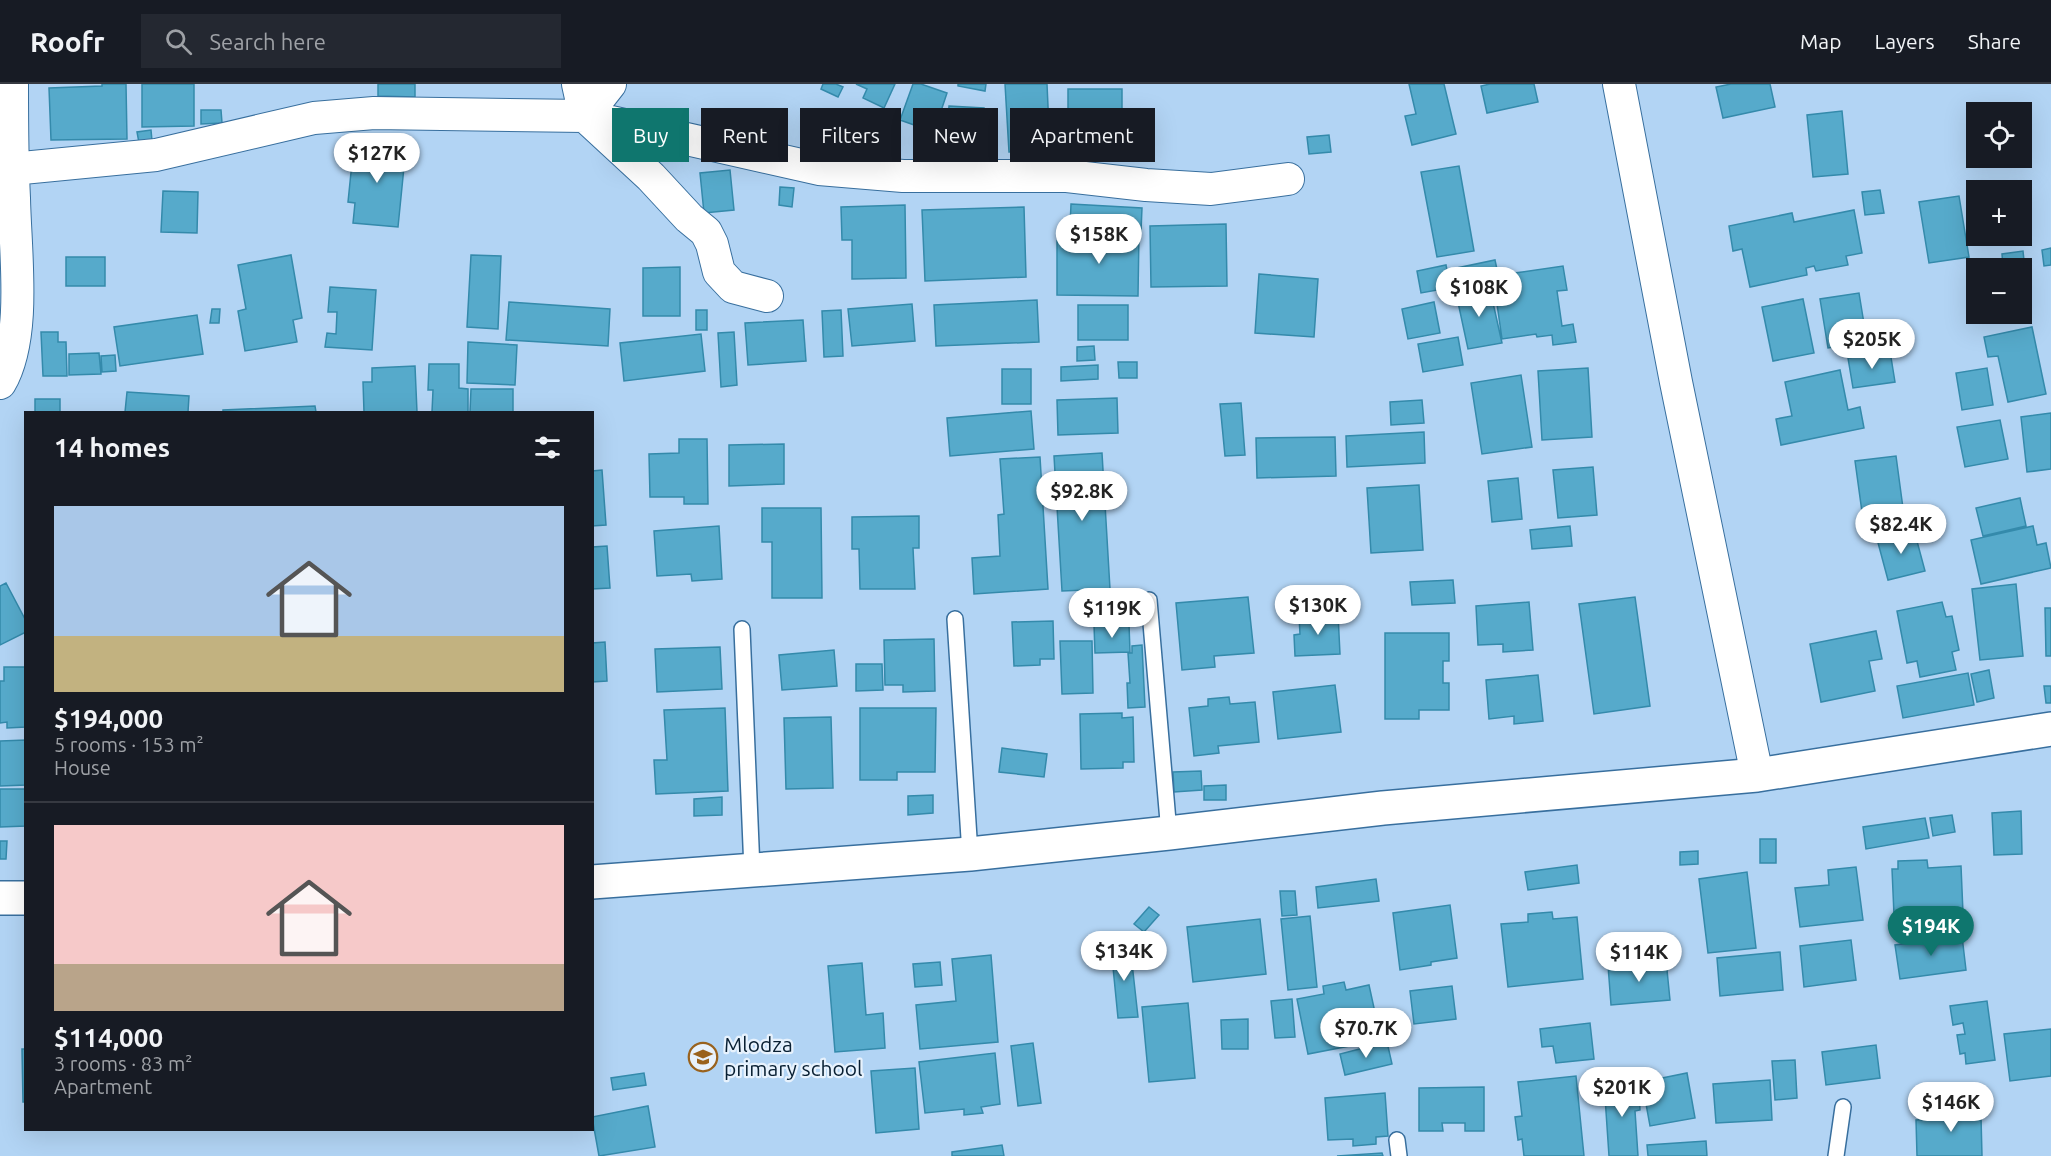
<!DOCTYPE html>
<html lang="en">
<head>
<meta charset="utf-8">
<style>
	body { margin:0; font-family:Ubuntu,sans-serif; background:#242831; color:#f1f3f6; height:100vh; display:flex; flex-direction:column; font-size:22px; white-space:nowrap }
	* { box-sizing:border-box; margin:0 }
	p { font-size:20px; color:#9ea1a6 }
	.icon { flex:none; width:33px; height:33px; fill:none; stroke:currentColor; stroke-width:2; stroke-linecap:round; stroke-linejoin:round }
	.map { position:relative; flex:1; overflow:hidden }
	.panel { position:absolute; left:24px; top:327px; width:570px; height:720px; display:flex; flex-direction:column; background:#171b24; border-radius:0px; box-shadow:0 6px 24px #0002 }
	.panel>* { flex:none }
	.top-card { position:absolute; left:612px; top:24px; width:570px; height:54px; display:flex; gap:12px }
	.buttons { position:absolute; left:1966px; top:18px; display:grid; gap:12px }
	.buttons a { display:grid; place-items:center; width:66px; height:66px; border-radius:0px; background:#171b24; box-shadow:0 6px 24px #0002; font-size:30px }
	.price { position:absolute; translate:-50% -51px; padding:0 14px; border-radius:21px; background:#fff; color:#222; font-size:20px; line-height:39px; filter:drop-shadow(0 2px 3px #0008) }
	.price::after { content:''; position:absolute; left:50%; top:36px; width:18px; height:14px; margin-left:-9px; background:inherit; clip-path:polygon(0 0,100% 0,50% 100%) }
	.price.current { background:#0f766e; color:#fff }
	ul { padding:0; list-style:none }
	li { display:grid; align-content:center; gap:12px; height:318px; padding:0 30px }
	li+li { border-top:2px solid #363941 }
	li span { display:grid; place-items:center; height:186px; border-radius:0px; color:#555 }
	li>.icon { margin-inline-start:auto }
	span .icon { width:108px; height:108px; fill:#fffc; stroke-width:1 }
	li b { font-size:26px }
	h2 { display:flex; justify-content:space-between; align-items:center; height:72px; padding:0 30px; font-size:26px }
	.pill { padding:0 21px; border-radius:0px; background:#171b24; box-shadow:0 6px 24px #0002; font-size:21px; line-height:54px }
	.pill.current { background:#0f766e; color:#fff }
	header { display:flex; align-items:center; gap:36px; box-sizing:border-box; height:84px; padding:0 30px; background:#171b24; border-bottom:2px solid #363941 }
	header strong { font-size:28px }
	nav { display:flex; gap:33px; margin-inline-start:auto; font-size:21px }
	.search { width:420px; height:54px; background:#242831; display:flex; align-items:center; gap:15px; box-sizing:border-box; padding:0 21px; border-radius:0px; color:#9ea1a6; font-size:22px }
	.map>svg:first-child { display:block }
	.building { fill:#56aacb; stroke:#348aab; stroke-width:1.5 }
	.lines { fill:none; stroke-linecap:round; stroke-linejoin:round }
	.service-casing { stroke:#386f9e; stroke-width:18 }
	.minor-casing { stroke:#386f9e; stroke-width:34 }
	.tertiary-casing { stroke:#386f9e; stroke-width:36 }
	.service { stroke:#fff; stroke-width:15 }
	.minor { stroke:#fff; stroke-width:32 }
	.tertiary { stroke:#fff; stroke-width:33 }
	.labels { text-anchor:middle; stroke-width:4.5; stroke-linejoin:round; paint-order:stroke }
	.poi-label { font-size:21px; fill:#081f32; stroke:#e7f2fd; text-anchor:start }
</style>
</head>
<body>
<header>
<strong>Roofr</strong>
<div class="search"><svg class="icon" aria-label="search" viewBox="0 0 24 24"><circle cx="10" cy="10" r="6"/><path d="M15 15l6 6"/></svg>Search here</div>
<nav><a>Map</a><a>Layers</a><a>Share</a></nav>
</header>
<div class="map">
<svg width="2051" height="1072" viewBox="0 0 2051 1072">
	<rect width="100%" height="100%" fill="#b2d4f4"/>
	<path class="building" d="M 102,0 L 126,0 L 127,55 L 51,56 L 49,4 L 102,2 Z
		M 142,0 L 194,0 L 194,42 L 142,43 Z
		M 378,0 L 415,0 L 415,13 L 378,12 Z
		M 823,0 L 836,0 L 843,3 L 838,13 L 821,5 Z
		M 856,0 L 895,0 L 884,24 L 863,14 L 867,5 Z
		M 913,0 L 921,0 L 947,9 L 934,48 L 900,36 Z
		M 958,0 L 986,0 L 985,7 L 958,2 Z
		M 1005,0 L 1047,0 L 1050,67 L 1009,68 Z
		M 1409,0 L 1444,0 L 1456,50 L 1412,61 L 1405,32 L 1416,30 Z
		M 1490,0 L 1534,0 L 1538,18 L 1487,29 L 1481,2 Z
		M 1731,0 L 1770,0 L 1775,23 L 1723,34 L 1716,3 Z
		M 1068,5 L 1122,5 L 1122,47 L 1068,47 Z
		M 949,22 L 984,24 L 981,70 L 946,68 Z
		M 201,26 L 221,26 L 222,39 L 201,40 Z
		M 1842,27 L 1848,90 L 1813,93 L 1807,31 Z
		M 151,46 L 152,57 L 139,59 L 137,48 Z
		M 1329,51 L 1331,68 L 1309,70 L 1307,53 Z
		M 354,59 L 406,63 L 398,143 L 353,139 L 355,119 L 348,118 Z
		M 1459,82 L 1474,167 L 1437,173 L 1421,88 Z
		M 730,86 L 734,126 L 704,129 L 700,89 Z
		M 780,103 L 794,104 L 792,123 L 779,121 Z
		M 1880,106 L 1884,129 L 1865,131 L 1862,108 Z
		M 163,107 L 198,108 L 197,149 L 161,148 Z
		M 1959,112 L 1969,173 L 1929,179 L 1919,118 Z
		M 1071,120 L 1142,124 L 1141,147 L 1070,143 Z
		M 905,121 L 906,194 L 852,195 L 852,156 L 842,156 L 841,123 Z
		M 1024,123 L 1026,193 L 925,197 L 922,126 Z
		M 1854,126 L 1862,169 L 1846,172 L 1848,181 L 1816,187 L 1814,182 L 1806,184 L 1807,191 L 1750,203 L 1742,165 L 1733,167 L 1729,142 L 1792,129 L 1794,138 Z
		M 1226,140 L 1227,202 L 1151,203 L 1150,142 Z
		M 1076,148 L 1139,149 L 1138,212 L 1057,211 L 1057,157 L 1075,157 Z
		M 1982,152 L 2015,152 L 2016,159 L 1983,161 Z
		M 2051,164 L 2051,181 L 2044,182 L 2042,166 Z
		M 2023,167 L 2025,186 L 2003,184 L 2002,170 Z
		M 291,171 L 302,234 L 293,236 L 297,258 L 245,267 L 238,227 L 246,225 L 238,181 Z
		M 471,171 L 501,172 L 498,245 L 467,243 Z
		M 66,173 L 105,173 L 105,202 L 66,202 Z
		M 1495,176 L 1499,195 L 1421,209 L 1417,187 L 1446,181 L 1447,186 Z
		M 1563,182 L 1567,206 L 1557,207 L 1562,242 L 1573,240 L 1576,258 L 1553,261 L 1552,251 L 1537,253 L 1536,250 L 1502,255 L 1494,199 L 1515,195 L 1515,189 Z
		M 680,183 L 680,232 L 643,232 L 643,184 Z
		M 1259,190 L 1318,195 L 1314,253 L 1255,249 Z
		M 1489,201 L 1502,259 L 1468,265 L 1456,209 Z
		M 330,203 L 376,206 L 372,266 L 325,263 L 327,249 L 336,250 L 337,228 L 328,228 Z
		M 1859,209 L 1867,258 L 1828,264 L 1820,215 Z
		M 1803,215 L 1814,269 L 1773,277 L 1762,223 Z
		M 1037,216 L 1039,258 L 936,262 L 934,221 Z
		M 509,218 L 610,225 L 608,262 L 506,256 Z
		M 1434,218 L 1440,249 L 1408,255 L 1402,225 Z
		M 912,220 L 915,257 L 852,262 L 848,225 Z
		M 1078,221 L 1128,221 L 1128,256 L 1078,256 Z
		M 212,225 L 220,225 L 219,239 L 210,239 Z
		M 696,226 L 707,226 L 707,246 L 696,246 Z
		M 841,226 L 843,272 L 824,273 L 822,227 Z
		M 197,231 L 203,270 L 120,282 L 114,243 Z
		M 803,236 L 806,277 L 748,281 L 745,239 Z
		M 2032,243 L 2046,310 L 2008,318 L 1998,272 L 1988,273 L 1984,253 Z
		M 41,248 L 58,248 L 58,258 L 66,258 L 67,292 L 43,292 Z
		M 734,248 L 737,301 L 721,303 L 718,249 Z
		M 701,250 L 705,287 L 624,297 L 620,259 Z
		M 1458,253 L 1463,281 L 1423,288 L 1418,260 Z
		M 468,258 L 517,261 L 515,301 L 467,299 Z
		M 1094,262 L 1095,276 L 1077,277 L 1077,263 Z
		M 1890,267 L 1895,298 L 1853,304 L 1848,274 Z
		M 99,269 L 101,290 L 69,291 L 69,270 Z
		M 115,271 L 116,287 L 102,288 L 101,272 Z
		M 1118,278 L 1137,278 L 1137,294 L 1119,294 Z
		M 429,280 L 459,280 L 459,304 L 468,305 L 468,328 L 432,328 L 433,306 L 428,306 Z
		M 1098,281 L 1098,295 L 1061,297 L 1061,283 Z
		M 415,282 L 417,328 L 364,328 L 363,298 L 372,298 L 372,284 Z
		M 1588,284 L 1592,353 L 1542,356 L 1538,287 Z
		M 1987,284 L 1993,321 L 1962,326 L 1956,289 Z
		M 1002,285 L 1031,285 L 1031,320 L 1002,320 Z
		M 1840,286 L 1848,326 L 1860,323 L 1864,344 L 1781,361 L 1776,335 L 1792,332 L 1785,298 Z
		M 1521,291 L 1532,363 L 1482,370 L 1471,299 Z
		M 471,305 L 513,305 L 513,328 L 470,328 Z
		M 127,308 L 189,312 L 188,328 L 125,328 Z
		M 1117,314 L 1118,349 L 1058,351 L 1057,316 Z
		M 35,315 L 60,315 L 60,328 L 35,328 Z
		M 1422,316 L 1424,339 L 1391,341 L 1390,318 Z
		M 1241,319 L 1245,371 L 1225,372 L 1220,320 Z
		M 315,322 L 316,328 L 223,328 L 223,326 Z
		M 1031,327 L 1034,365 L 950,372 L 947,334 Z
		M 2051,329 L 2051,385 L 2027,388 L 2021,333 Z
		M 2000,336 L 2008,375 L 1965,383 L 1957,343 Z
		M 1424,348 L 1425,379 L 1347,383 L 1346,352 Z
		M 1335,353 L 1336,392 L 1257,394 L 1256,354 Z
		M 679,355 L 707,355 L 708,420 L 684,420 L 684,413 L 650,413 L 649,370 L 679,369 Z
		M 784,360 L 784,400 L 729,402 L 729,361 Z
		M 1102,369 L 1110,505 L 1062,507 L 1054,372 Z
		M 1896,372 L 1903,424 L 1862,428 L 1855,377 Z
		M 1040,373 L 1048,505 L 974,510 L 972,474 L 1000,472 L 998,431 L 1004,430 L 1000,375 Z
		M 1593,383 L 1597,431 L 1558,434 L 1553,386 Z
		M 602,386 L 606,441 L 592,442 L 592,387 Z
		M 1518,394 L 1522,435 L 1492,438 L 1488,397 Z
		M 1419,401 L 1423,466 L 1371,469 L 1367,404 Z
		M 2020,414 L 2026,442 L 1983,452 L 1976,424 Z
		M 762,424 L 821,424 L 822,514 L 772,514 L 772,458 L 762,458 Z
		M 919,432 L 919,464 L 913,464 L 915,505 L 860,505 L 859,465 L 852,465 L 852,433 Z
		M 719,442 L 722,495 L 692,497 L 691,490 L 657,492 L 654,447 Z
		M 1570,442 L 1572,462 L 1532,465 L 1530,446 Z
		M 2033,442 L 2037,461 L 2046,459 L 2051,484 L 1981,500 L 1971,456 Z
		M 1914,446 L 1925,487 L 1888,496 L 1877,455 Z
		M 607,462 L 610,504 L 592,505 L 592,463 Z
		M 1453,496 L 1455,519 L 1412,521 L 1410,498 Z
		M 6,499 L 26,537 L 26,548 L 0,561 L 0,502 Z
		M 2016,500 L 2023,572 L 1980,576 L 1972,505 Z
		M 1248,513 L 1254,569 L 1214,572 L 1215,583 L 1182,586 L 1176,519 Z
		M 1635,513 L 1650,622 L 1594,630 L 1579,520 Z
		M 1529,518 L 1533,566 L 1503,568 L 1503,560 L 1478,561 L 1476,522 Z
		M 1942,518 L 1946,533 L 1952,532 L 1959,566 L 1952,568 L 1956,586 L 1920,593 L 1917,577 L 1907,579 L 1897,527 Z
		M 2045,524 L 2051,524 L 2051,572 L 2046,572 Z
		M 1338,530 L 1340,570 L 1295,572 L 1294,551 L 1300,550 L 1299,532 Z
		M 1053,537 L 1054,575 L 1040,575 L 1040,581 L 1014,582 L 1012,538 Z
		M 1129,540 L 1130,568 L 1095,569 L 1094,541 Z
		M 1876,547 L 1882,575 L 1869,577 L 1875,607 L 1821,618 L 1810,560 Z
		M 1385,549 L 1449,549 L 1449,577 L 1443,577 L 1443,599 L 1449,599 L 1449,626 L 1419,626 L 1419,635 L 1385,635 Z
		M 934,555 L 935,607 L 903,608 L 903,601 L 885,601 L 884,556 Z
		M 1060,557 L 1092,557 L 1093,609 L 1062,610 Z
		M 605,558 L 607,597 L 592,598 L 592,559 Z
		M 1142,561 L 1145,623 L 1128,624 L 1127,599 L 1130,599 L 1128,569 L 1132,569 L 1132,562 Z
		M 720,563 L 722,605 L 657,608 L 655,565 Z
		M 834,566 L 837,602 L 782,606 L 779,571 Z
		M 856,580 L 882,580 L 883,606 L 856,607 Z
		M 4,583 L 26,583 L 26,643 L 7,644 L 7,638 L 0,639 L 0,597 L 4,597 Z
		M 1989,586 L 1994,614 L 1977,618 L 1971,590 Z
		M 1968,589 L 1974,621 L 1903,634 L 1897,602 Z
		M 1538,591 L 1543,637 L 1514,640 L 1514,632 L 1489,635 L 1486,596 Z
		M 1335,601 L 1341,648 L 1278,655 L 1273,608 Z
		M 2044,602 L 2051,602 L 2051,619 L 2046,619 Z
		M 1229,613 L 1230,620 L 1255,618 L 1259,658 L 1218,662 L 1219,669 L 1194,672 L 1189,624 L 1208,622 L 1208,615 Z
		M 725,624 L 728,707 L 656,710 L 654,676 L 667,676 L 664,626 Z
		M 860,624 L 936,624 L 935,688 L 897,688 L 897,696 L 860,696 Z
		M 1122,629 L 1122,634 L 1133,633 L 1134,678 L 1123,678 L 1123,684 L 1081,685 L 1080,630 Z
		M 831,633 L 833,704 L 786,705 L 784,634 Z
		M 26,656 L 26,701 L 0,702 L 0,657 Z
		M 1002,664 L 1047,670 L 1044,693 L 999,688 Z
		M 1201,687 L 1202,706 L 1174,708 L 1173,688 Z
		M 1226,701 L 1226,716 L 1204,716 L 1204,702 Z
		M 0,705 L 26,705 L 26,742 L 0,743 Z
		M 933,711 L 933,729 L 908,731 L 908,712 Z
		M 722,713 L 722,731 L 694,732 L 694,715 Z
		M 2021,727 L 2022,770 L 1994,771 L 1992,729 Z
		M 1952,731 L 1955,748 L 1933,752 L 1930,734 Z
		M 1925,734 L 1929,754 L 1866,765 L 1863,743 Z
		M 1760,755 L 1776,755 L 1776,779 L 1760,779 Z
		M 0,757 L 7,757 L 6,775 L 0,775 Z
		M 1698,767 L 1698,780 L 1680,781 L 1680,768 Z
		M 1927,776 L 1928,784 L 1961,782 L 1963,829 L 1894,831 L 1892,785 L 1898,785 L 1898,777 Z
		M 1577,781 L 1579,799 L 1528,806 L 1525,788 Z
		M 1856,783 L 1863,836 L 1800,843 L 1795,804 L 1829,801 L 1828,786 Z
		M 1747,788 L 1756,864 L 1708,869 L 1699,795 Z
		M 1376,795 L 1379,817 L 1318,824 L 1316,803 Z
		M 1280,807 L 1295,807 L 1297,831 L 1282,832 Z
		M 1450,821 L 1457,874 L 1431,878 L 1431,881 L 1400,886 L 1393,829 Z
		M 1149,823 L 1159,831 L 1144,848 L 1134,840 Z
		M 1552,828 L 1553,835 L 1577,833 L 1583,895 L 1508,903 L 1501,840 L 1528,838 L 1528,830 Z
		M 1310,832 L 1317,903 L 1288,906 L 1281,835 Z
		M 1260,835 L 1266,890 L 1193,898 L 1187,843 Z
		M 1962,852 L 1966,886 L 1900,895 L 1895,861 Z
		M 1851,856 L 1856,896 L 1804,903 L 1800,862 Z
		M 1130,861 L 1138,933 L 1118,934 L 1111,863 Z
		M 1780,868 L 1783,906 L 1720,912 L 1717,874 Z
		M 991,871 L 998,958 L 920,965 L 916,921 L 956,917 L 952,875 Z
		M 1666,876 L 1670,916 L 1611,921 L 1608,881 Z
		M 940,878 L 942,901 L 915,903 L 913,880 Z
		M 862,879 L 866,931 L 883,929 L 885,964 L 835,968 L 828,882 Z
		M 1344,898 L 1346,906 L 1369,901 L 1381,956 L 1308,970 L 1297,915 L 1324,910 L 1323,902 Z
		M 1452,902 L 1456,935 L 1414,940 L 1410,907 Z
		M 1292,915 L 1295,953 L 1275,954 L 1271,917 Z
		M 1987,917 L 1995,976 L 1966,980 L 1965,969 L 1960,970 L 1957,951 L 1965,950 L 1963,939 L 1953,941 L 1950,922 Z
		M 1188,919 L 1195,994 L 1149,998 L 1142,923 Z
		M 1248,935 L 1248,965 L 1222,965 L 1221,936 Z
		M 1590,939 L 1594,975 L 1556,979 L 1553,962 L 1542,963 L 1540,945 Z
		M 2051,945 L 2051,992 L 2010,997 L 2004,950 Z
		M 1387,958 L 1392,980 L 1345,991 L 1340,970 Z
		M 1033,959 L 1041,1019 L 1018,1022 L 1011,962 Z
		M 1876,961 L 1880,994 L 1826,1001 L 1822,968 Z
		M 22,965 L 26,965 L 26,1018 L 23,1018 Z
		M 995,969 L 1000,1020 L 981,1023 L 983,1029 L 964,1031 L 964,1025 L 925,1029 L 919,978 Z
		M 1795,976 L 1797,1014 L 1775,1016 L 1772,977 Z
		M 915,984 L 919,1045 L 876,1049 L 871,987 Z
		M 644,989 L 646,1001 L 613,1006 L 611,994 Z
		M 1687,989 L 1695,1034 L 1650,1042 L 1642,998 Z
		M 1576,992 L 1584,1072 L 1524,1072 L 1522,1055 L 1518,1056 L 1515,1033 L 1522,1032 L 1518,998 Z
		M 1770,996 L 1772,1036 L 1716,1039 L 1713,1000 Z
		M 1630,997 L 1631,1006 L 1639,1005 L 1640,1026 L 1635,1027 L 1638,1072 L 1609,1072 L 1604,998 Z
		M 1484,1003 L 1484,1047 L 1465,1047 L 1465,1039 L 1442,1039 L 1443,1047 L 1419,1047 L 1419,1004 Z
		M 1385,1009 L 1388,1052 L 1376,1053 L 1376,1060 L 1353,1062 L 1353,1055 L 1328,1056 L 1325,1014 Z
		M 1949,1016 L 1972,1016 L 1972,1033 L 1981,1033 L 1982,1072 L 1917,1072 L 1916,1036 L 1950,1034 Z
		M 648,1022 L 655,1063 L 599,1072 L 592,1033 Z
		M 1706,1057 L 1707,1072 L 1648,1072 L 1647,1061 Z
		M 1002,1061 L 1004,1072 L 952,1072 L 952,1068 Z
		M 1382,1069 L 1383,1072 L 1337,1072 Z"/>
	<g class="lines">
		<g class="service-casing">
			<path id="service" d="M 1149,516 L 1169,749
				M 955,535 L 970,770
				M 742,545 L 752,786
				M 1397,1056 L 1399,1072
				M 1836,1072 L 1843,1023"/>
		</g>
		<g class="minor-casing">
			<path id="minor" d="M 578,0 L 585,32 L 651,93 L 689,134 L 706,148 L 712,160 L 719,188 L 733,203 L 767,212
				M 1619,0 L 1676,298 L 1757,691
				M 585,32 L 610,0
				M 12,85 L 156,71 L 314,34 L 374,29 L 585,32 L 819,85 L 903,92 L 1067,92 L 1146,101 L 1211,105 L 1288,95
				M 0,299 C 27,253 15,168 14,114 C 12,76 12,38 12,0"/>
		</g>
		<g class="tertiary-casing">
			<path id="tertiary" d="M 592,798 L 970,770 L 1169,749 L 1383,724 L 1757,691 L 2051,645
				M 0,814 L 26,814"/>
		</g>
		<use href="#service" class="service"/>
		<use href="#minor" class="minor"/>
		<use href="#tertiary" class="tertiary"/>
	</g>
	<defs>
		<g id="school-ring" transform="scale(1.5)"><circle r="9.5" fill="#e7f2fd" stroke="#99621d" stroke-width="1.5"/><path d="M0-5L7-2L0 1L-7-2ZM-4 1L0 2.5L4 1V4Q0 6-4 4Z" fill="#99621d"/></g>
	</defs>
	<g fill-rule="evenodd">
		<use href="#school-ring" x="703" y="973"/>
	</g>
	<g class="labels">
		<g class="poi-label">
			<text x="724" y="968">Mlodza<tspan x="724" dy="24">primary school</tspan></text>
		</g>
	</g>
</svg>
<div class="buttons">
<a><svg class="icon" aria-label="locate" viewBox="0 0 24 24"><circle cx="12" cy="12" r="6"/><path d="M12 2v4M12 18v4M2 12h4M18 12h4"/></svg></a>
<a>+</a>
<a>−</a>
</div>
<b class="price" style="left:377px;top:100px">$127K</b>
<b class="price" style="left:1099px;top:181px">$158K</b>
<b class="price" style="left:1479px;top:234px">$108K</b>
<b class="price" style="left:1872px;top:286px">$205K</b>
<b class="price" style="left:1082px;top:438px">$92.8K</b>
<b class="price" style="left:1901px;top:471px">$82.4K</b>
<b class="price" style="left:1318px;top:552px">$130K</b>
<b class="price" style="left:1112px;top:555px">$119K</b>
<b class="price current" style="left:1931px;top:873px">$194K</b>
<b class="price" style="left:1124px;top:898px">$134K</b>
<b class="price" style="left:1639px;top:899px">$114K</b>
<b class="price" style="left:1366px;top:975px">$70.7K</b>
<b class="price" style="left:1622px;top:1034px">$201K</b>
<b class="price" style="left:1951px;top:1049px">$146K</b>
<div class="top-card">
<a class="pill current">Buy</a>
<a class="pill">Rent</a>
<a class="pill">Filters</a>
<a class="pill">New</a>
<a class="pill">Apartment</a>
</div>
<section class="panel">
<h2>14 homes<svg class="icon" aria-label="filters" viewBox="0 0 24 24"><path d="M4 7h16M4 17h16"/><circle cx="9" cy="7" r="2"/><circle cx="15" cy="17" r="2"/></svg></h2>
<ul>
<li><span style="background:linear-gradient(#a9c7e8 70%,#c2b280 0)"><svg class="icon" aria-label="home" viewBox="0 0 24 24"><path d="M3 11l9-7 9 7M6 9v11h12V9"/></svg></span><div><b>$194,000</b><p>5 rooms · 153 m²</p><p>House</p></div></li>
<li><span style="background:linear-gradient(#f6c9c9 75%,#b9a48a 0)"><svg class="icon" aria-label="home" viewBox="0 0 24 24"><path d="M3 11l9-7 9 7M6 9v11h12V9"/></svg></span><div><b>$114,000</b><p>3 rooms · 83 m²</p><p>Apartment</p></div></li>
</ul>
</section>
</div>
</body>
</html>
